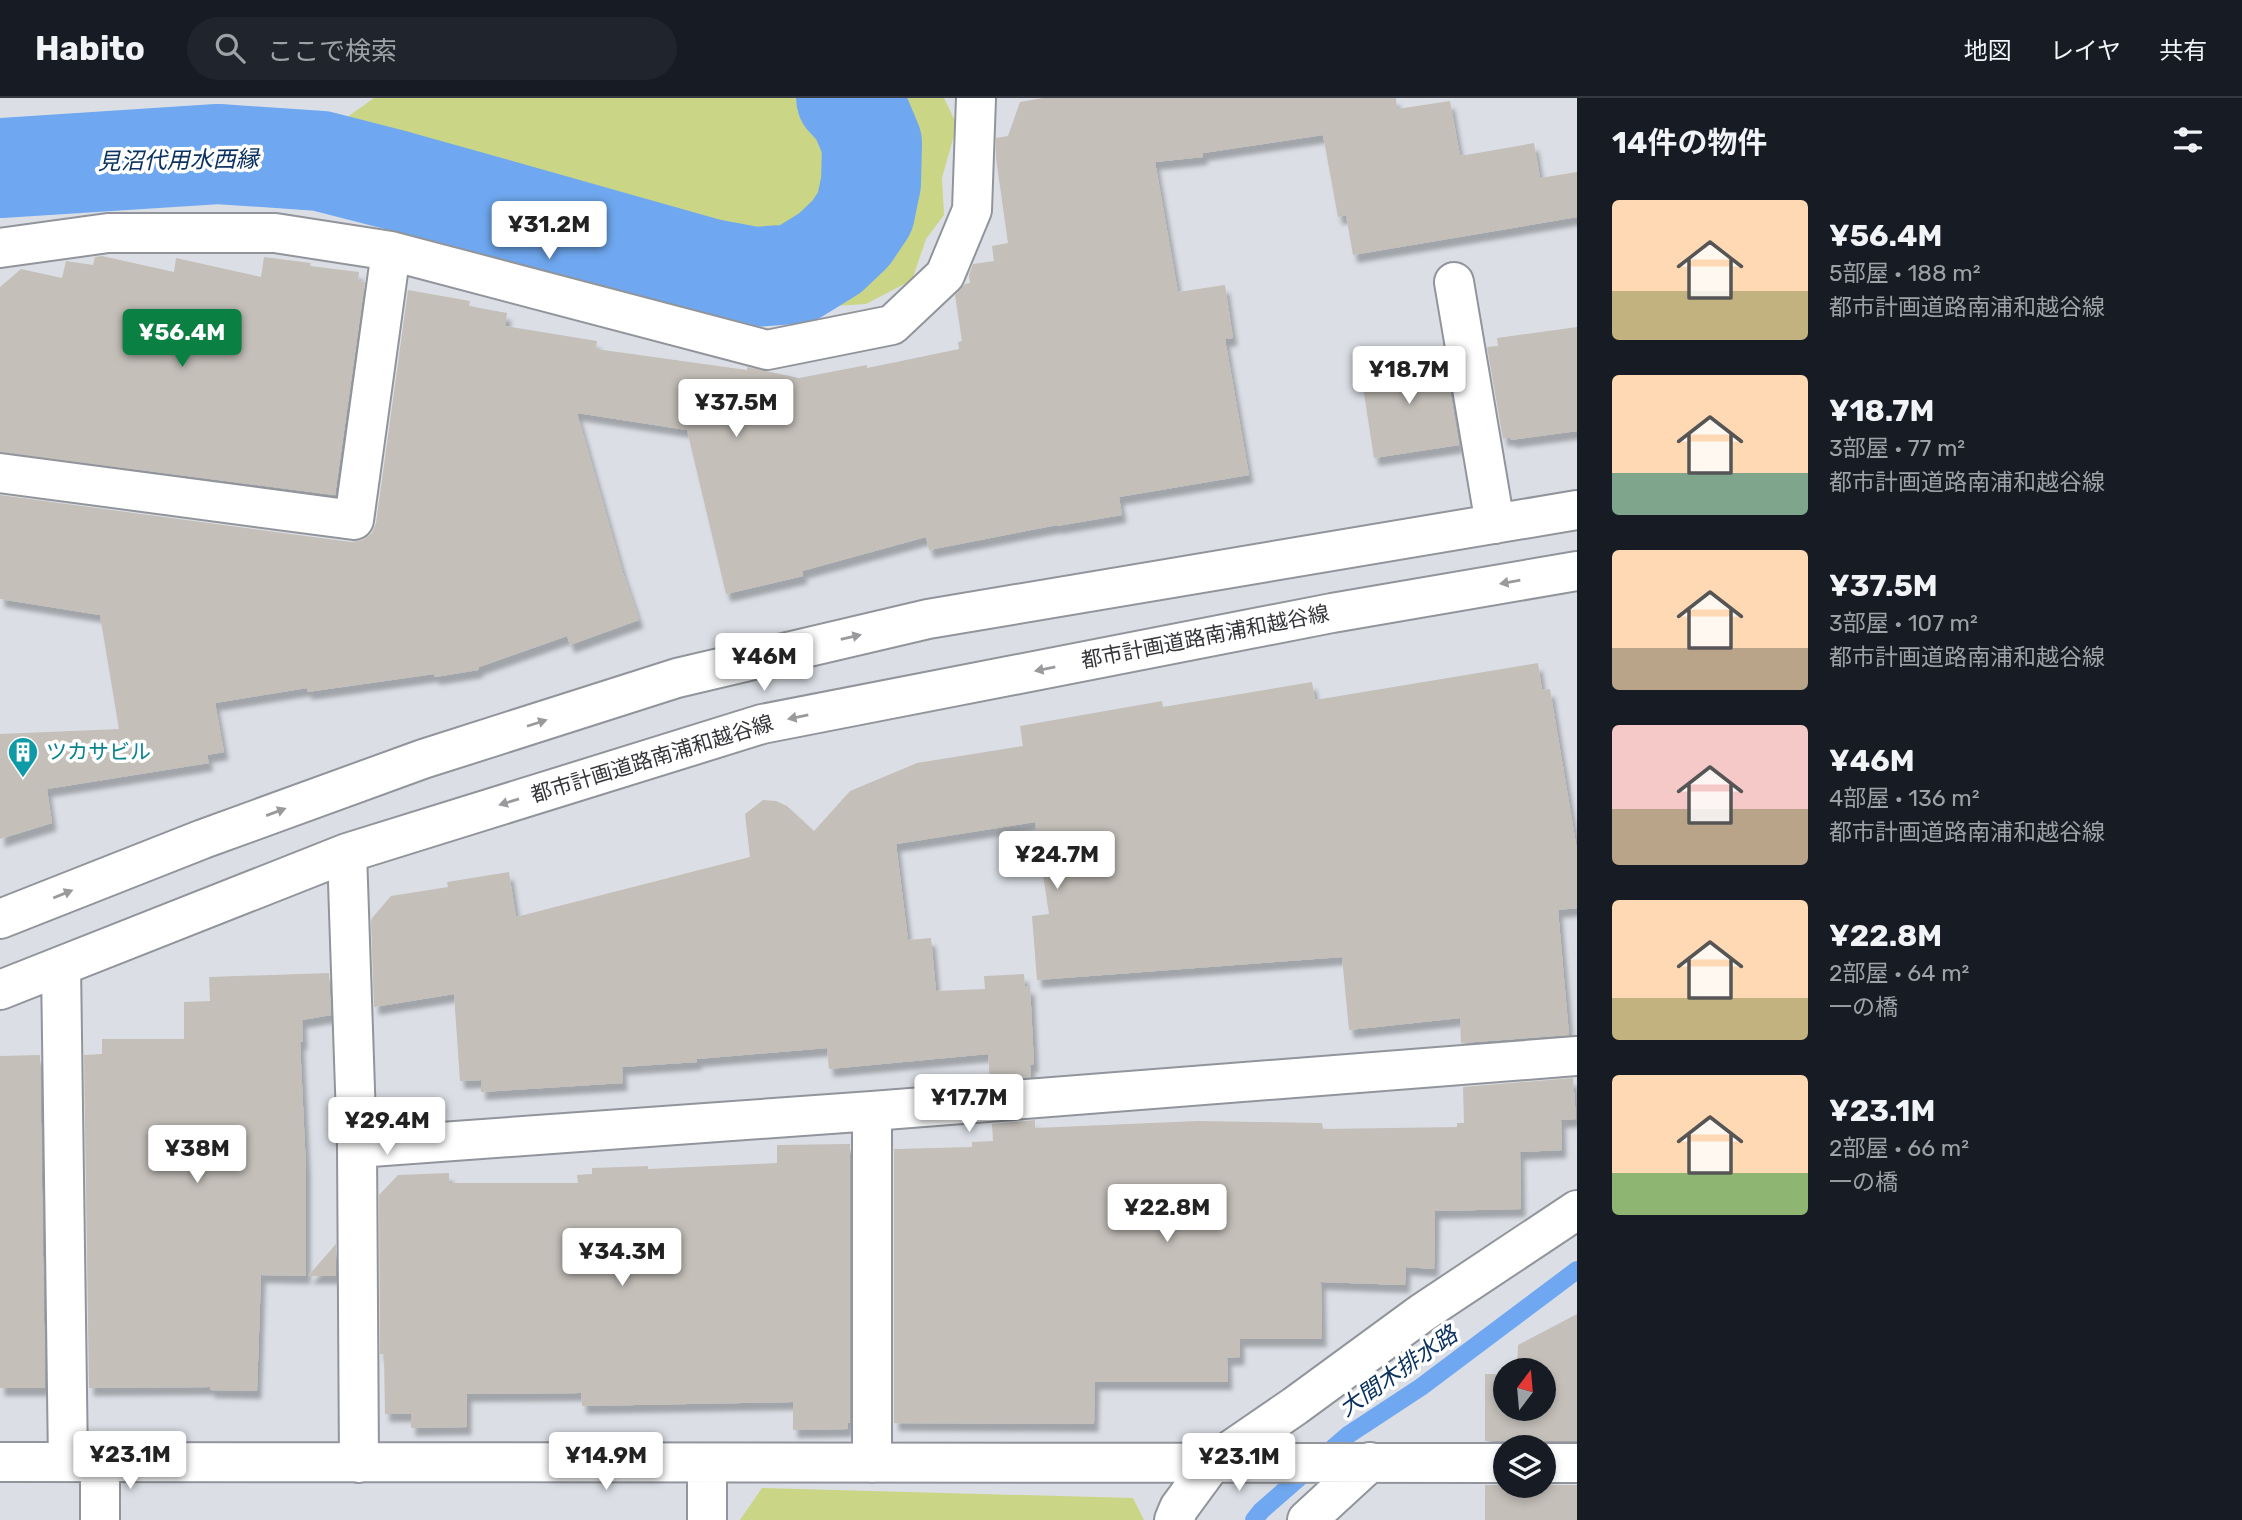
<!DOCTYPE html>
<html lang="ja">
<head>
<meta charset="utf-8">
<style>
	body { margin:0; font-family:Rubik,"Noto Sans JP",sans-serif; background:#20242c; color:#f1f3f6; height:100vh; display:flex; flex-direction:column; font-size:26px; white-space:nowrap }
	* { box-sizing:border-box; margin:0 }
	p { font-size:23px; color:#9ea1a6 }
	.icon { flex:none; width:38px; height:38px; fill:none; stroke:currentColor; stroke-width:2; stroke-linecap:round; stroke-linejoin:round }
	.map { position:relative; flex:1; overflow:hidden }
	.details { display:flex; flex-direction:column; background:#171b24; width:665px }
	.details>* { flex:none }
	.needle { width:46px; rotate:16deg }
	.tools { position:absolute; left:1493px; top:1260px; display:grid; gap:14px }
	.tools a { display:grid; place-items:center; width:63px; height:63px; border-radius:50%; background:#171b24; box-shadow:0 4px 10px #0003; font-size:35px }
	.price { position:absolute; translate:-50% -60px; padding:0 16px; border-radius:7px; background:#fff; color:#222; font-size:23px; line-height:46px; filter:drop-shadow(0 2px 4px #0008) }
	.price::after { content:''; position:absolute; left:50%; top:42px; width:21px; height:16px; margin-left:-10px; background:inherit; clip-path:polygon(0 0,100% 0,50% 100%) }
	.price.current { background:#0b8043; color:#fff }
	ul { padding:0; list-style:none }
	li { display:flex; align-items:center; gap:21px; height:175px; padding:0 35px }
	li span { display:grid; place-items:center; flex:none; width:196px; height:140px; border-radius:7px; color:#555 }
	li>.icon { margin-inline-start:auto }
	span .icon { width:84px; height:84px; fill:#fffc; stroke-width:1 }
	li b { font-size:30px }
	h2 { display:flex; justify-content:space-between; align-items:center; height:84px; padding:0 35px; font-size:30px }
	header { display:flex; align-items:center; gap:42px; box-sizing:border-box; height:98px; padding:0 35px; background:#171b24; border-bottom:2px solid #363941 }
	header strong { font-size:33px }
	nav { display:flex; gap:38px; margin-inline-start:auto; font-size:24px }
	.search { width:490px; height:63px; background:#20242c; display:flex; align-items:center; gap:18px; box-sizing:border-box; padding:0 24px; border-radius:38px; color:#9ea1a6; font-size:26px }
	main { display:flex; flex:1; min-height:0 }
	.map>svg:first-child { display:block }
	.green { fill:#cad586 }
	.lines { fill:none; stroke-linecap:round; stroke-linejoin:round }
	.stream { stroke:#6fa8f0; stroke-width:18 }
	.river { stroke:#6fa8f0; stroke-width:100 }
	.building { fill:#c4bfb9; filter:url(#shadow) }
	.minor-casing { stroke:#91959b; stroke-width:42 }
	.minor { stroke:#fff; stroke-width:38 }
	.oneway { fill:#9a9a9c }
	.labels { text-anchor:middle; stroke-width:7; stroke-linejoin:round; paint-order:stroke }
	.street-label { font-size:21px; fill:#353639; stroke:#fff }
	.culture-label { font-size:21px; fill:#0d838f; stroke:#fff; text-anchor:start }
	.water-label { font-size:23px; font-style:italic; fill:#0b3260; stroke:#fff }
</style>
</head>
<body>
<header>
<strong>Habito</strong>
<div class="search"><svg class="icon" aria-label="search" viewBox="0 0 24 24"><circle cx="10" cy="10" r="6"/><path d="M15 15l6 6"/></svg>ここで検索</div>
<nav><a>地図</a><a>レイヤ</a><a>共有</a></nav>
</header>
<main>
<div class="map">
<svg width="1577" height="1422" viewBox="0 0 1577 1422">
	<defs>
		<filter id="shadow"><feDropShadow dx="4.5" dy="8" stdDeviation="2" flood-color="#0004"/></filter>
	</defs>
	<rect width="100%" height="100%" fill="#dbdfe5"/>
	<path class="green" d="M 374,0 L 944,0 L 957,27 L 942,80 L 944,117 L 926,141 L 912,182 L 866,206 L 772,212 L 701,193 L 644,173 L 510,141 L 450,131 L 366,94 L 326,90 L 308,77 L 306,36 L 346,20 Z
		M 762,1390 L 1133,1400 L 1144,1422 L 740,1422 Z"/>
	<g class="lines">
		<path class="stream" d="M 1254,1422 L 1261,1413 L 1348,1337 L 1421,1289 L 1577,1172"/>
		<path class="river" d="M 0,70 L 218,56 L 321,63 L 399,83 L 711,171 L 754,179 L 796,176 L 830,155 L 851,135 L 865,114 L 871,85 L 872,45 L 859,14 L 846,0"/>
	</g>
	<path class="building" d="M 1043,0 L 1396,0 L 1397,11 L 1450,3 L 1460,58 L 1534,45 L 1540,80 L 1577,74 L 1577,119 L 1353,157 L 1346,117 L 1338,119 L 1323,37 L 1203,55 L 1203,59 L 1155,64 L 1178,194 L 1225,187 L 1233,240 L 1225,241 L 1249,377 L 1119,399 L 1122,417 L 1057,428 L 1057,427 L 929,452 L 926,439 L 802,473 L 803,478 L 726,496 L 687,332 L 577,315 L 623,475 L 639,522 L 570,547 L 567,538 L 479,569 L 478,572 L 435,579 L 434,576 L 307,594 L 307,590 L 215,605 L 224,654 L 207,657 L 209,665 L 47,691 L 52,725 L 0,741 L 0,636 L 119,631 L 100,517 L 0,501 L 0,397 L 351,444 L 363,442 L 372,435 L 376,425 L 408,192 L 470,203 L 469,208 L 507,215 L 505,228 L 597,243 L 596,251 L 747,272 L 747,269 L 799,280 L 867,267 L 867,270 L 959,251 L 958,244 L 962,243 L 955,197 L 965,186 L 970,185 L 969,177 L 973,166 L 994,163 L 992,148 L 1008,145 L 996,60 L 996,40 L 1008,38 L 1020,4 Z
		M 102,158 L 174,174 L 176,160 L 261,179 L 264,159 L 311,165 L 310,168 L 359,174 L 358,183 L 365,184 L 335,397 L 0,354 L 0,189 L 21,171 L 62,180 L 66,163 L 93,167 L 95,159 Z
		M 1577,229 L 1577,333 L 1511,342 L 1510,339 L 1503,341 L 1487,249 L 1498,248 L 1497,240 Z
		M 1444,256 L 1459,347 L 1374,360 L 1360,269 Z
		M 1538,565 L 1542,592 L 1550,591 L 1577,752 L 1577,810 L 1558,812 L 1569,937 L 1461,945 L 1460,920 L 1349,932 L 1342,859 L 1037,882 L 1032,818 L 1049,816 L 1035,724 L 896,746 L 908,842 L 931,840 L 936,893 L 985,891 L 984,878 L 1024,876 L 1025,889 L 1030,888 L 1034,966 L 1030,967 L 1031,979 L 990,982 L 988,956 L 829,971 L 827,950 L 697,961 L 697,964 L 622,969 L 623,985 L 481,994 L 481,982 L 460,983 L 454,896 L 374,909 L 371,824 L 372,820 L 391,798 L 448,789 L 447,784 L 509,774 L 516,819 L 750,759 L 745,716 L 763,702 L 776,703 L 787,708 L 814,733 L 850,693 L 917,665 L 1023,648 L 1020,628 L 1162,603 L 1163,609 L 1312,584 L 1315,602 Z
		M 329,875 L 331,917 L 302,922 L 303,944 L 300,944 L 306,1071 L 306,1178 L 261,1177 L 257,1293 L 210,1292 L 210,1289 L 89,1290 L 84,957 L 102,956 L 102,941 L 184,941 L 184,904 L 210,903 L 209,879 Z
		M 40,957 L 45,1290 L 0,1290 L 0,958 Z
		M 1573,980 L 1576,1021 L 1561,1022 L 1562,1052 L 1520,1054 L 1521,1111 L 1435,1113 L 1434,1171 L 1406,1169 L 1405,1187 L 1321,1184 L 1322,1241 L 1240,1241 L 1240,1259 L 1227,1260 L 1228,1284 L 1095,1284 L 1094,1326 L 894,1325 L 894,1051 L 972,1049 L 972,1044 L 993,1043 L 992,1026 L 1035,1022 L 1035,1030 L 1198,1023 L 1322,1025 L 1323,1031 L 1457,1029 L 1457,1025 L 1464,1025 L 1463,989 Z
		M 850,1046 L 850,1325 L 848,1325 L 848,1331 L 793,1332 L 793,1304 L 582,1308 L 581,1295 L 467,1296 L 467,1329 L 411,1330 L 411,1316 L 385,1316 L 384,1256 L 380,1256 L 379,1097 L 398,1077 L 449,1075 L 449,1085 L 578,1085 L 577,1077 L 592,1076 L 592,1070 L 648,1068 L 648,1071 L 777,1065 L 777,1047 Z
		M 336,1146 L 336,1178 L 308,1178 Z
		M 1577,1216 L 1577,1343 L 1544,1343 L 1534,1346 L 1530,1349 L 1519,1349 L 1506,1343 L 1485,1343 L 1485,1276 L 1505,1276 L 1505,1311 L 1544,1311 L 1544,1272 L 1517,1272 L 1518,1247 Z
		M 1485,1387 L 1577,1387 L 1577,1422 L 1485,1422 Z"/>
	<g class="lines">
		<g class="minor-casing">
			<path id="minor" d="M 0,150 L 108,135 L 275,135 L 391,153 L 767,252 L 892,227 L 945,177 L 972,112 L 976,0
				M 1454,184 L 1495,426
				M 0,375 L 354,422 L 391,153
				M 347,755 L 357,1050 L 359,1365
				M 0,821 L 203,741 L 423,661 L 677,580 L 928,521 L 1577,412
				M 61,868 L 68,1364
				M 0,892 L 347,755 L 762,626 L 1332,515 L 1577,473
				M 357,1050 L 872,1013 L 1577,958
				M 0,1364 L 1505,1365
				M 707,1365 L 707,1422
				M 872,1365 L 872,1013
				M 1544,1365 L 1577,1365
				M 100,1422 L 100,1365
				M 1174,1422 L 1179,1410 L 1212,1365 L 1295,1308 L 1422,1215 L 1577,1112
				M 1307,1422 L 1370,1364"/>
		</g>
		<use href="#minor" class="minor"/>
	</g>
	<defs><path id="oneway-solid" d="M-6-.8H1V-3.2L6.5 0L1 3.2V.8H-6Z" transform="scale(1.75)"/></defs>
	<g class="oneway">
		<use href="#oneway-solid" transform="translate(1510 484) rotate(170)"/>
		<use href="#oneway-solid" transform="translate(851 539) rotate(-13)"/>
		<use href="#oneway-solid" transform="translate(1045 571) rotate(169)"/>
		<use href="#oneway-solid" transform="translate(798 619) rotate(169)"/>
		<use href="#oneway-solid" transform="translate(537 625) rotate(-18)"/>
		<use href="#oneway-solid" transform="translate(509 704) rotate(163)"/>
		<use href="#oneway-solid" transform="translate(276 714) rotate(-20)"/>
		<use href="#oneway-solid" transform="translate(63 796) rotate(-22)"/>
	</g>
	<defs>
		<g id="building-pin" transform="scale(1.575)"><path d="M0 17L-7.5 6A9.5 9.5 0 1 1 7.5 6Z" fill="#0f9aa8" stroke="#fff"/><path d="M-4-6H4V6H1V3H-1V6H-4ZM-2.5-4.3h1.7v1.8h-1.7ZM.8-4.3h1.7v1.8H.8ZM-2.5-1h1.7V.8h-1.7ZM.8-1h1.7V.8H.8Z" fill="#fff"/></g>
	</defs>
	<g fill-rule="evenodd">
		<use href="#building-pin" x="23" y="654"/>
	</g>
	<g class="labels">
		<g class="street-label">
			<text transform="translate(1205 539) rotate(-11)" y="7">都市計画道路南浦和越谷線</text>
			<text transform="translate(652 661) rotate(-17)" y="7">都市計画道路南浦和越谷線</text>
		</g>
		<g class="culture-label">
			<text x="46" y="661">ツカサビル</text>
		</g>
		<g class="water-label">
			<text transform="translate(178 62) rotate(-1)" y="8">見沼代用水西縁</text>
			<text transform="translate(1398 1273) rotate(-35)" y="8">大間木排水路</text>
		</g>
	</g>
</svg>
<div class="tools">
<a><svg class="needle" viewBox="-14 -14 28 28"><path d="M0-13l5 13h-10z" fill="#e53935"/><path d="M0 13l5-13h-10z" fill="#9ea1a6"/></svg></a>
<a><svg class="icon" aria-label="layers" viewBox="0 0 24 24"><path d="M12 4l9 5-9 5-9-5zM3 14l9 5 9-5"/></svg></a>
</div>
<b class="price" style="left:549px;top:163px">¥31.2M</b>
<b class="price current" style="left:182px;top:271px">¥56.4M</b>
<b class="price" style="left:1409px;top:308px">¥18.7M</b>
<b class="price" style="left:736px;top:341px">¥37.5M</b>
<b class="price" style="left:764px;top:595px">¥46M</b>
<b class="price" style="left:1057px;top:793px">¥24.7M</b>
<b class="price" style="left:969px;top:1036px">¥17.7M</b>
<b class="price" style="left:387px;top:1059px">¥29.4M</b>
<b class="price" style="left:197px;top:1087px">¥38M</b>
<b class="price" style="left:1167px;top:1146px">¥22.8M</b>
<b class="price" style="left:622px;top:1190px">¥34.3M</b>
<b class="price" style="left:130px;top:1393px">¥23.1M</b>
<b class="price" style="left:606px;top:1394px">¥14.9M</b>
<b class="price" style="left:1239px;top:1395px">¥23.1M</b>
</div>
<section class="details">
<h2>14件の物件<svg class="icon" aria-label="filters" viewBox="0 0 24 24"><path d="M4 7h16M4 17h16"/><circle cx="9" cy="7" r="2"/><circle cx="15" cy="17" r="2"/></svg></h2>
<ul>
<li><span style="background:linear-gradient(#ffd9b3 65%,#c2b280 0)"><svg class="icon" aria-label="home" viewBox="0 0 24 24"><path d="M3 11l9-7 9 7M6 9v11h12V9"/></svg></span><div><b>¥56.4M</b><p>5部屋 · 188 m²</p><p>都市計画道路南浦和越谷線</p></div></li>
<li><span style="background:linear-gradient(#ffd9b3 70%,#7fa58c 0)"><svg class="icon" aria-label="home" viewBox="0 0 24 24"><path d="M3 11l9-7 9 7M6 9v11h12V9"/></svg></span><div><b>¥18.7M</b><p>3部屋 · 77 m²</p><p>都市計画道路南浦和越谷線</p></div></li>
<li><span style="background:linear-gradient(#ffd9b3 70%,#b9a48a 0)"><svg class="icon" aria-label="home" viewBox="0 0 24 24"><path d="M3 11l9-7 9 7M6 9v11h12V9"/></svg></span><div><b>¥37.5M</b><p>3部屋 · 107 m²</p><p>都市計画道路南浦和越谷線</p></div></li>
<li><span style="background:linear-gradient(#f6c9c9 60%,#b9a48a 0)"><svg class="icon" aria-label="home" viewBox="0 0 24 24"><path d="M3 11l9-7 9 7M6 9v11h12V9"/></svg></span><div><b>¥46M</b><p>4部屋 · 136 m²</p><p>都市計画道路南浦和越谷線</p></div></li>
<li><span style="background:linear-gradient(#ffd9b3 70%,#c2b280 0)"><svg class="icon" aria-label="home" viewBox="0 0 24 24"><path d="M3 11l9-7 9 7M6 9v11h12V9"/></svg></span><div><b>¥22.8M</b><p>2部屋 · 64 m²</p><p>一の橋</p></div></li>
<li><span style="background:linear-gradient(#ffd9b3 70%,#8fb573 0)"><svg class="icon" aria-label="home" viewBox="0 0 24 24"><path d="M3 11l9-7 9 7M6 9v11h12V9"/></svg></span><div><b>¥23.1M</b><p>2部屋 · 66 m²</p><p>一の橋</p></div></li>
</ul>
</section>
</main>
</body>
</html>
